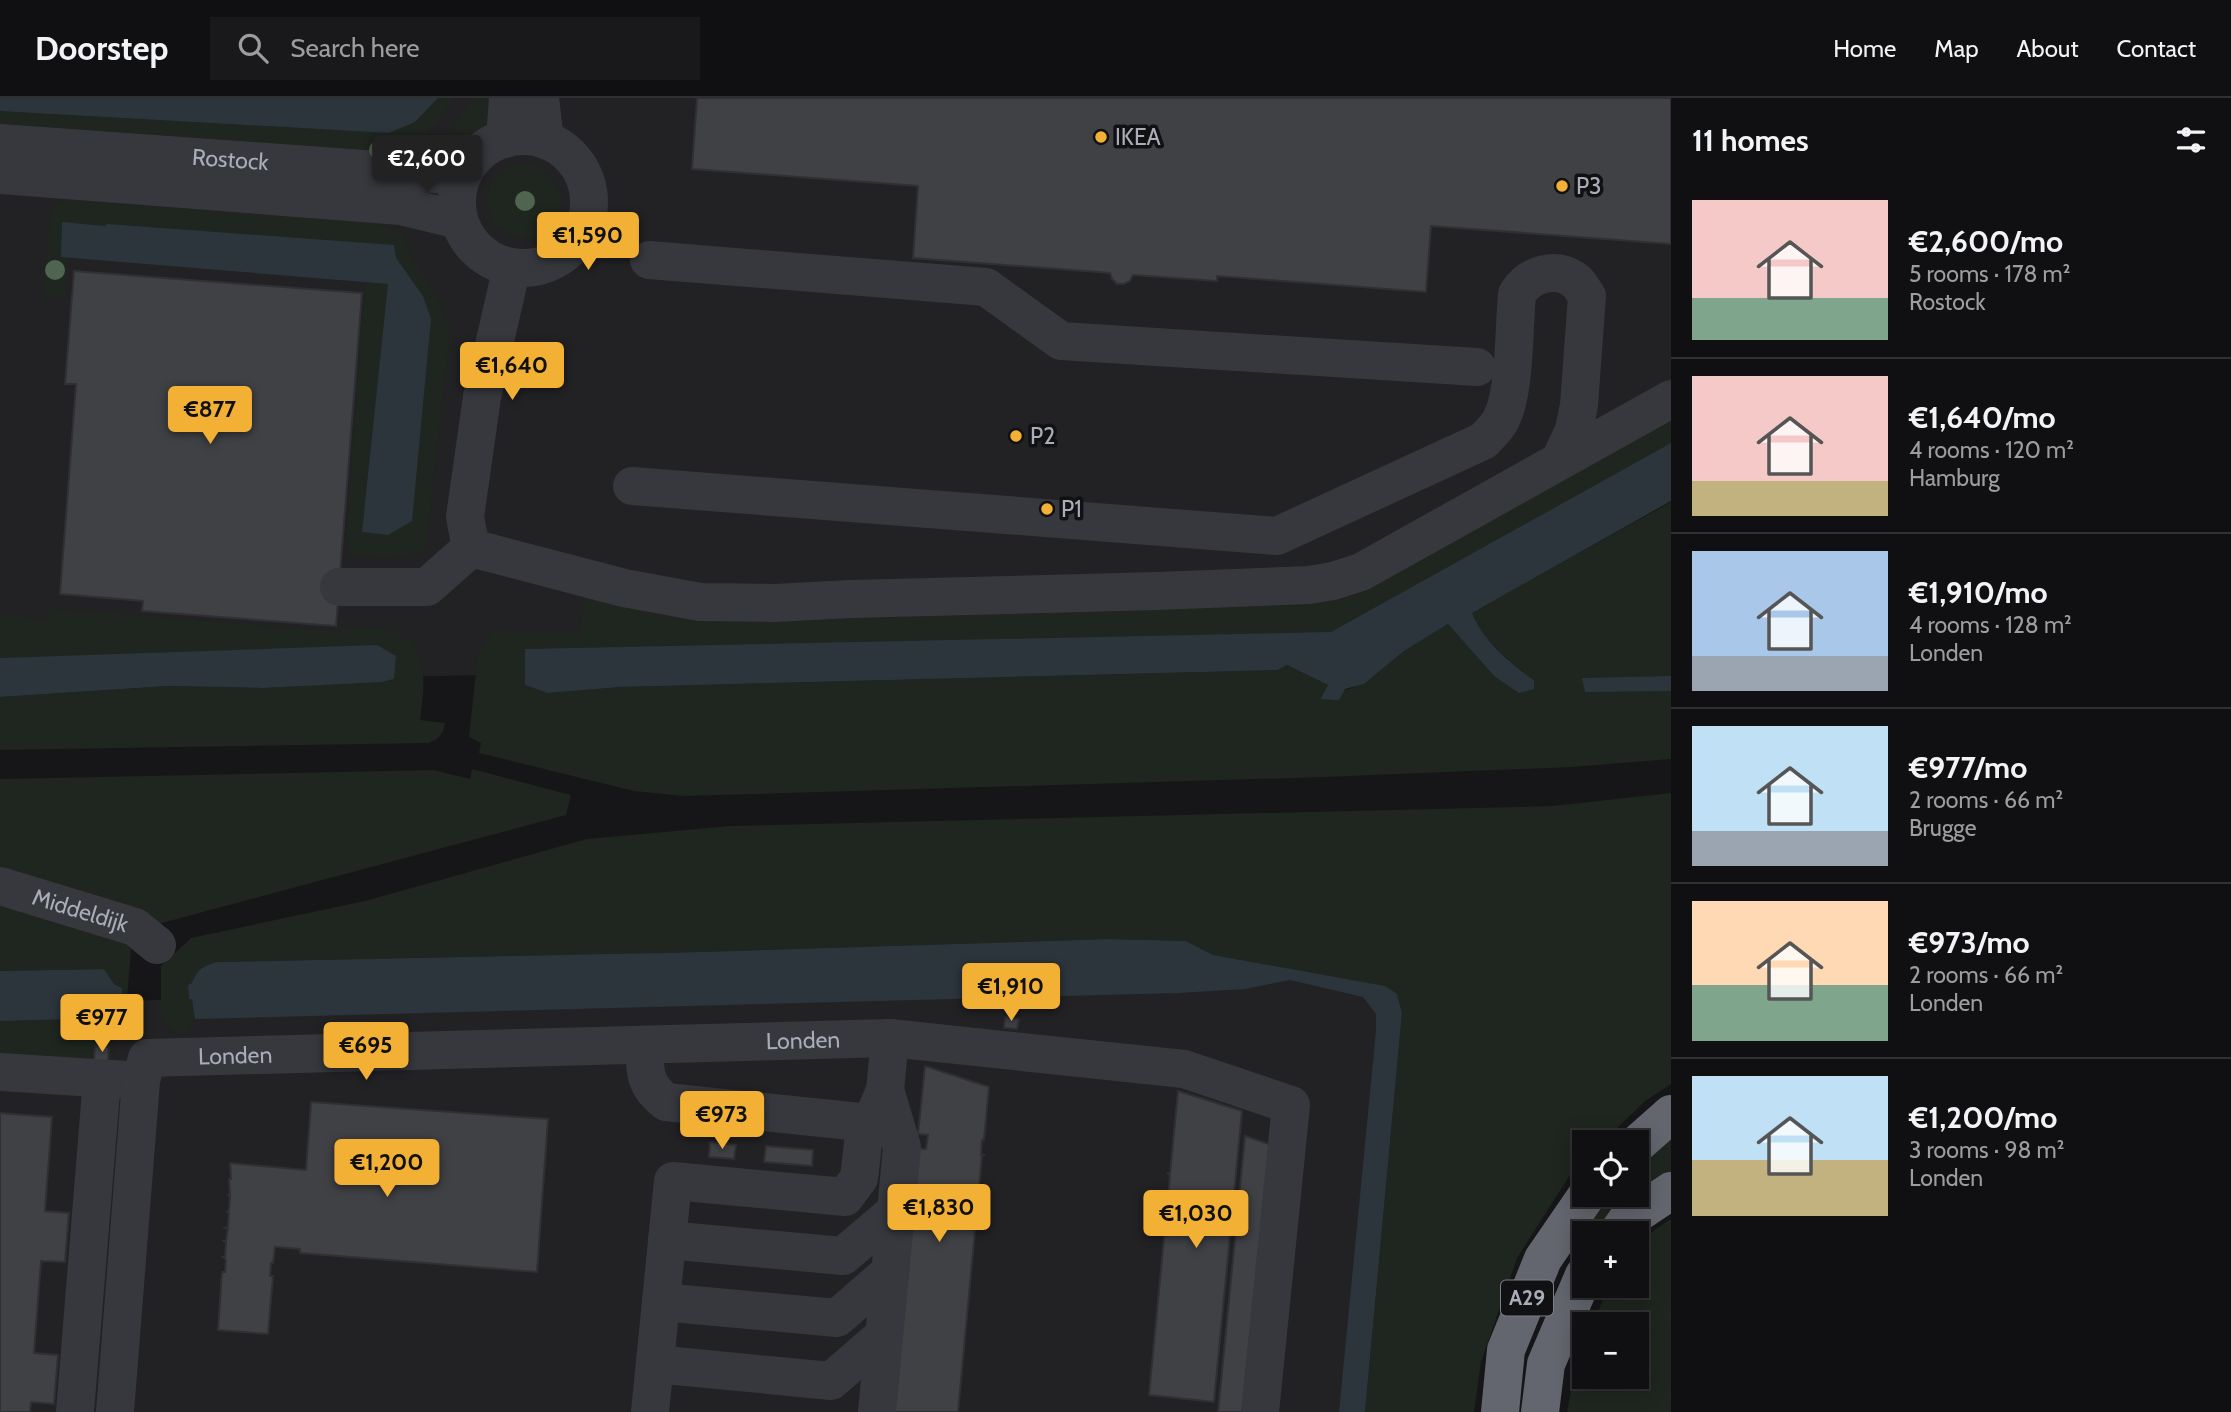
<!DOCTYPE html>
<html lang="en">
<head>
<meta charset="utf-8">
<style>
	body { margin:0; font-family:Cabin,sans-serif; background:#19191b; color:#f1f3f6; height:100vh; display:flex; flex-direction:column; font-size:26px; white-space:nowrap }
	* { box-sizing:border-box; margin:0 }
	p { font-size:23px; color:#9c9d9f }
	.icon { flex:none; width:38px; height:38px; fill:none; stroke:currentColor; stroke-width:2; stroke-linecap:round; stroke-linejoin:round }
	.map { position:relative; flex:1; overflow:hidden }
	.sheet { display:flex; flex-direction:column; background:#101012; width:560px }
	.sheet>* { flex:none }
	.buttons { position:absolute; left:1572px; top:1032px; display:grid; gap:14px }
	.buttons a { display:grid; place-items:center; width:77px; height:77px; border-radius:0px; background:#101012; box-shadow:0 4px 18px #0003,0 0 0 2px #303032; font-size:35px }
	.price { position:absolute; translate:-50% -60px; padding:0 16px; border-radius:7px; background:#f2b134; color:#111; font-size:23px; line-height:46px; filter:drop-shadow(0 2px 4px #0008) }
	.price::after { content:''; position:absolute; left:50%; top:42px; width:21px; height:16px; margin-left:-10px; background:inherit; clip-path:polygon(0 0,100% 0,50% 100%) }
	.price.current { background:#222; color:#fff }
	ul { padding:0; list-style:none }
	li { display:flex; align-items:center; gap:21px; height:175px; padding:0 21px }
	li+li { border-top:2px solid #303032 }
	li span { display:grid; place-items:center; flex:none; width:196px; height:140px; border-radius:0px; color:#555 }
	li>.icon { margin-inline-start:auto }
	span .icon { width:84px; height:84px; fill:#fffc; stroke-width:1 }
	li b { font-size:30px }
	h2 { display:flex; justify-content:space-between; align-items:center; height:84px; padding:0 21px; font-size:30px }
	header { display:flex; align-items:center; gap:42px; box-sizing:border-box; height:98px; padding:0 35px; background:#101012; border-bottom:2px solid #303032 }
	header strong { font-size:33px }
	nav { display:flex; gap:38px; margin-inline-start:auto; font-size:24px }
	.search { width:490px; height:63px; background:#19191b; display:flex; align-items:center; gap:18px; box-sizing:border-box; padding:0 24px; border-radius:0px; color:#9c9d9f; font-size:26px }
	main { display:flex; flex:1; min-height:0 }
	.map>svg:first-child { display:block }
	.built { fill:#222225 }
	.green { fill:#1e261f }
	.water { fill:#2c353c }
	.building { fill:#404145; stroke:#303034; stroke-width:2 }
	.lines { fill:none; stroke-linecap:round; stroke-linejoin:round }
	.minor { stroke:#37383d; stroke-width:38 }
	.highway { stroke:#63666e; stroke-width:38 }
	.tree { fill:#506452 }
	.poi-dot { fill:#f2b134; stroke:#111113; stroke-width:2.5 }
	.labels { text-anchor:middle; stroke-width:7; stroke-linejoin:round; paint-order:stroke }
	.shield { fill:#111113; stroke:#7b7e86; stroke-width:2 }
	.shield-label { font-size:21px; font-weight:bold; fill:#a8adb8 }
	.poi-label { font-size:23px; fill:#a8adb8; stroke:#111113; text-anchor:start }
	.street-label { font-size:23px; fill:#a8adb8; stroke:#111113 }
</style>
</head>
<body>
<header>
<strong>Doorstep</strong>
<div class="search"><svg class="icon" aria-label="search" viewBox="0 0 24 24"><circle cx="10" cy="10" r="6"/><path d="M15 15l6 6"/></svg>Search here</div>
<nav><a>Home</a><a>Map</a><a>About</a><a>Contact</a></nav>
</header>
<main>
<div class="map">
<svg width="1671" height="1314" viewBox="0 0 1671 1314">
	<rect width="100%" height="100%" fill="#161618"/>
	<path class="built" d="M 0,0 L 1671,0 L 1671,375 L 1352,559 L 0,587 Z
		M 1396,871 L 1358,1314 L 0,1314 L 0,906 Z"/>
	<path class="green" d="M 438,0 L 455,0 L 418,48 L 413,63 L 0,26 L 0,13 L 389,35 L 415,24 Z
		M 473,0 L 490,0 L 490,31 C 473,48 455,66 430,59 Z
		M487 103a37 37 0 1 1 74 0a37 37 0 1 1-74 0Z
		M 65,102 L 372,124 L 403,135 L 411,158 L 439,201 L 445,225 L 451,226 L 426,451 C 399,465 379,460 349,458 L 346,446 L 365,184 L 389,186 L 362,433 L 388,437 L 423,198 L 395,160 L 62,124 L 61,158 L 68,160 L 66,199 L 43,198 L 50,116 L 58,104 Z
		M 1671,320 L 1671,345 L 1331,534 L 525,551 L 525,571 L 548,595 L 621,589 L 1278,572 L 1287,567 L 1328,587 L 1320,600 L 1364,586 L 1404,553 L 1448,526 L 1494,578 L 1534,582 C 1509,564 1484,543 1471,515 L 1671,404 L 1671,661 L 1571,669 L 1325,679 L 684,698 L 634,693 L 479,655 L 481,645 L 469,639 L 478,555 L 494,532 L 525,535 L 580,535 L 584,499 L 687,522 L 1338,500 Z
		M 49,510 L 342,534 L 343,529 C 358,530 375,529 388,532 C 433,544 424,587 420,622 L 445,625 C 443,637 439,641 428,645 L 0,652 L 0,599 L 168,588 L 263,590 L 394,581 L 396,558 L 377,548 L 0,560 L 0,517 L 48,521 Z
		M 472,671 L 571,697 L 566,717 L 158,826 L 0,780 L 0,681 L 433,672 L 470,681 Z
		M 1671,695 L 1671,986 L 1645,1003 L 1602,1045 L 1584,1045 L 1584,1063 L 1572,1074 L 1517,1160 L 1481,1264 L 1474,1314 L 1365,1314 L 1402,915 L 1397,896 L 1213,857 L 1186,843 L 1109,841 L 701,854 L 216,864 C 193,872 194,878 189,901 L 192,901 L 195,921 L 187,935 L 172,932 L 161,918 L 161,868 L 191,840 L 365,803 L 587,741 L 731,728 L 1553,708 Z
		M 0,800 L 117,836 L 131,851 L 126,915 L 110,920 L 114,966 L 0,961 L 0,924 L 110,920 L 122,902 L 122,890 L 114,886 L 104,871 L 0,873 Z
		M 1671,1040 L 1671,1075 L 1636,1097 L 1636,1070 Z
		M 1611,1097 L 1635,1097 L 1625,1104 L 1592,1136 L 1587,1129 Z
		M 1671,1121 L 1671,1314 L 1567,1314 L 1577,1262 L 1584,1247 L 1584,1279 L 1636,1279 L 1636,1227 L 1592,1227 L 1609,1188 L 1636,1188 C 1636,1144 1633,1146 1671,1121 Z"/>
	<path class="water" d="M 0,0 L 438,0 L 415,24 L 389,35 L 0,13 Z
		M 62,124 L 105,128 L 107,126 L 394,147 L 396,160 L 423,198 L 431,221 L 412,423 L 388,437 L 362,434 L 388,186 L 61,159 Z
		M 1671,345 L 1671,403 L 1472,515 C 1483,543 1510,565 1534,582 L 1534,591 L 1519,595 L 1494,578 L 1448,526 L 1404,553 L 1364,586 L 1345,591 L 1339,602 L 1320,601 L 1328,587 L 1287,567 L 1278,572 L 621,589 L 548,595 L 525,587 L 525,551 L 1331,534 Z
		M 377,547 L 396,558 L 394,581 L 381,584 L 263,590 L 168,588 L 0,599 L 0,560 Z
		M 1671,578 L 1671,593 L 1585,594 L 1582,580 Z
		M 1109,841 L 1186,843 L 1213,857 L 1385,888 L 1397,896 L 1402,915 L 1365,1314 L 1339,1314 L 1376,933 L 1376,916 L 1363,899 L 1290,882 L 1245,891 L 1178,895 L 195,921 L 192,901 L 189,901 L 188,887 L 192,885 C 197,871 202,869 216,864 L 701,854 Z
		M 104,871 L 114,886 L 122,890 L 122,902 L 110,920 L 0,923 L 0,873 Z"/>
	<path class="building" d="M 697,0 L 1671,0 L 1671,146 L 1431,128 L 1426,194 L 1217,178 L 1217,183 L 1133,177 L 1130,183 L 1124,186 L 1117,186 L 1112,181 L 1110,175 L 913,160 L 918,88 L 692,71 Z
		M 74,173 L 362,195 L 336,528 L 142,513 L 143,503 L 60,496 L 76,286 L 65,286 Z
		M 1005,919 L 1019,921 L 1017,931 L 1004,930 Z
		M 95,948 L 109,949 L 108,963 L 94,962 Z
		M 925,968 L 989,989 L 984,1042 L 982,1042 L 981,1057 L 985,1057 L 982,1058 L 958,1314 L 892,1314 L 910,1050 L 926,1051 L 928,1037 L 918,1036 Z
		M 1178,993 L 1242,1013 L 1214,1304 L 1149,1297 L 1170,1077 L 1167,1075 L 1170,1076 Z
		M 311,1004 L 548,1021 L 537,1174 L 300,1155 L 300,1151 L 275,1149 L 273,1165 L 271,1165 L 270,1178 L 273,1178 L 268,1236 L 218,1232 L 222,1174 L 225,1174 L 226,1162 L 223,1159 L 225,1159 L 226,1145 L 224,1143 L 226,1143 L 228,1130 L 225,1130 L 228,1128 L 229,1115 L 227,1114 L 229,1112 L 230,1099 L 228,1097 L 230,1097 L 229,1081 L 231,1081 L 230,1065 L 306,1072 Z
		M 0,1015 L 52,1019 L 45,1113 L 69,1115 L 65,1164 L 41,1163 L 34,1255 L 58,1257 L 54,1306 L 31,1304 L 30,1314 L 0,1314 Z
		M 1245,1038 L 1277,1049 L 1275,1314 L 1218,1314 Z
		M 710,1044 L 736,1047 L 734,1061 L 709,1059 Z
		M 766,1048 L 813,1052 L 812,1068 L 764,1064 Z"/>
	<g class="lines">
		<g class="minor">
			<path d="M 540,0 L 545,42"/>
			<circle cx="523" cy="104" r="66"/>
			<path d="M 505,41 L 508,0"/>
			<path id="s1" d="M 0,45 L 462,78"/>
			<path d="M 0,77 L 401,108 L 459,122"/>
			<path d="M 649,162 L 986,189 L 1061,243 L 1477,269"/>
			<path d="M 512,169 L 482,299 L 465,419 L 471,450 L 624,490 L 700,504 L 775,505 L 851,501 L 1157,493 L 1309,487 L 1333,483 L 1361,474 L 1671,301"/>
			<path d="M 632,388 L 1277,438 L 1483,343 C 1491,335 1499,328 1503,317 C 1515,290 1514,228 1517,196 C 1529,176 1557,167 1577,184 C 1581,188 1584,194 1587,198 L 1579,307 L 1574,332 L 1560,362"/>
			<path d="M 339,489 L 427,489 L 471,450"/>
			<path id="s2" d="M 0,788 L 135,829 L 157,847"/>
			<path d="M 644,947 C 645,974 644,987 666,1004 L 871,1025"/>
			<path d="M 0,974 L 127,982"/>
			<path d="M 667,1142 L 843,1158 L 896,1113"/>
			<path d="M 661,1204 L 837,1220 L 890,1174"/>
			<path d="M 655,1266 L 831,1283 L 884,1237"/>
			<path d="M 75,1314 L 102,981"/>
			<path id="s3" d="M 115,1314 L 141,983 L 147,960 L 890,940 L 1184,971 L 1291,1007 L 1260,1314"/>
			<path d="M 650,1314 L 673,1083 L 845,1099 L 859,1080 L 863,1045 L 885,992 L 890,940"/>
			<path d="M 877,1314 L 902,1049 L 885,992"/>
		</g>
		<path class="highway" d="M 1636,1047 L 1671,1016
			M 1617,1136 L 1626,1123 L 1671,1093
			M 1500,1314 L 1506,1252 L 1543,1161 L 1587,1097
			M 1540,1314 L 1546,1266 L 1584,1177"/>
	</g>
	<g class="tree">
		<circle cx="379" cy="52" r="10"/>
		<circle cx="525" cy="103" r="10"/>
		<circle cx="55" cy="172" r="10"/>
	</g>
	<g class="poi-dot">
		<circle cx="1101" cy="39" r="7"/>
		<circle cx="1562" cy="88" r="7"/>
		<circle cx="1016" cy="338" r="7"/>
		<circle cx="1047" cy="411" r="7"/>
	</g>
	<g class="labels">
		<rect class="shield" x="1501" y="1182.5" width="52" height="35" rx="5"/>
		<g class="shield-label">
			<text x="1527" y="1207">A29</text>
		</g>
		<g class="poi-label">
			<text x="1115" y="47">IKEA</text>
			<text x="1576" y="96">P3</text>
			<text x="1030" y="346">P2</text>
			<text x="1061" y="419">P1</text>
		</g>
		<g class="street-label">
			<text dy="8" stroke="none"><textPath href="#s1" startOffset="231">Rostock</textPath></text>
			<text dy="8" stroke="none"><textPath href="#s2" startOffset="84">Middeldijk</textPath></text>
			<text dy="8" stroke="none"><textPath href="#s3" startOffset="1012">Londen</textPath></text>
			<text dy="8" stroke="none"><textPath href="#s3" startOffset="444">Londen</textPath></text>
		</g>
	</g>
</svg>
<div class="buttons">
<a><svg class="icon" aria-label="locate" viewBox="0 0 24 24"><circle cx="12" cy="12" r="6"/><path d="M12 2v4M12 18v4M2 12h4M18 12h4"/></svg></a>
<a>+</a>
<a>−</a>
</div>
<b class="price current" style="left:427px;top:97px">€2,600</b>
<b class="price" style="left:588px;top:174px">€1,590</b>
<b class="price" style="left:512px;top:304px">€1,640</b>
<b class="price" style="left:210px;top:348px">€877</b>
<b class="price" style="left:1011px;top:925px">€1,910</b>
<b class="price" style="left:102px;top:956px">€977</b>
<b class="price" style="left:366px;top:984px">€695</b>
<b class="price" style="left:722px;top:1053px">€973</b>
<b class="price" style="left:387px;top:1101px">€1,200</b>
<b class="price" style="left:939px;top:1146px">€1,830</b>
<b class="price" style="left:1196px;top:1152px">€1,030</b>
</div>
<section class="sheet">
<h2>11 homes<svg class="icon" aria-label="filters" viewBox="0 0 24 24"><path d="M4 7h16M4 17h16"/><circle cx="9" cy="7" r="2"/><circle cx="15" cy="17" r="2"/></svg></h2>
<ul>
<li><span style="background:linear-gradient(#f6c9c9 70%,#7fa58c 0)"><svg class="icon" aria-label="home" viewBox="0 0 24 24"><path d="M3 11l9-7 9 7M6 9v11h12V9"/></svg></span><div><b>€2,600/mo</b><p>5 rooms · 178 m²</p><p>Rostock</p></div></li>
<li><span style="background:linear-gradient(#f6c9c9 75%,#c2b280 0)"><svg class="icon" aria-label="home" viewBox="0 0 24 24"><path d="M3 11l9-7 9 7M6 9v11h12V9"/></svg></span><div><b>€1,640/mo</b><p>4 rooms · 120 m²</p><p>Hamburg</p></div></li>
<li><span style="background:linear-gradient(#a9c7e8 75%,#9aa5b1 0)"><svg class="icon" aria-label="home" viewBox="0 0 24 24"><path d="M3 11l9-7 9 7M6 9v11h12V9"/></svg></span><div><b>€1,910/mo</b><p>4 rooms · 128 m²</p><p>Londen</p></div></li>
<li><span style="background:linear-gradient(#bfe0f5 75%,#9aa5b1 0)"><svg class="icon" aria-label="home" viewBox="0 0 24 24"><path d="M3 11l9-7 9 7M6 9v11h12V9"/></svg></span><div><b>€977/mo</b><p>2 rooms · 66 m²</p><p>Brugge</p></div></li>
<li><span style="background:linear-gradient(#ffd9b3 60%,#7fa58c 0)"><svg class="icon" aria-label="home" viewBox="0 0 24 24"><path d="M3 11l9-7 9 7M6 9v11h12V9"/></svg></span><div><b>€973/mo</b><p>2 rooms · 66 m²</p><p>Londen</p></div></li>
<li><span style="background:linear-gradient(#bfe0f5 60%,#c2b280 0)"><svg class="icon" aria-label="home" viewBox="0 0 24 24"><path d="M3 11l9-7 9 7M6 9v11h12V9"/></svg></span><div><b>€1,200/mo</b><p>3 rooms · 98 m²</p><p>Londen</p></div></li>
</ul>
</section>
</main>
</body>
</html>
